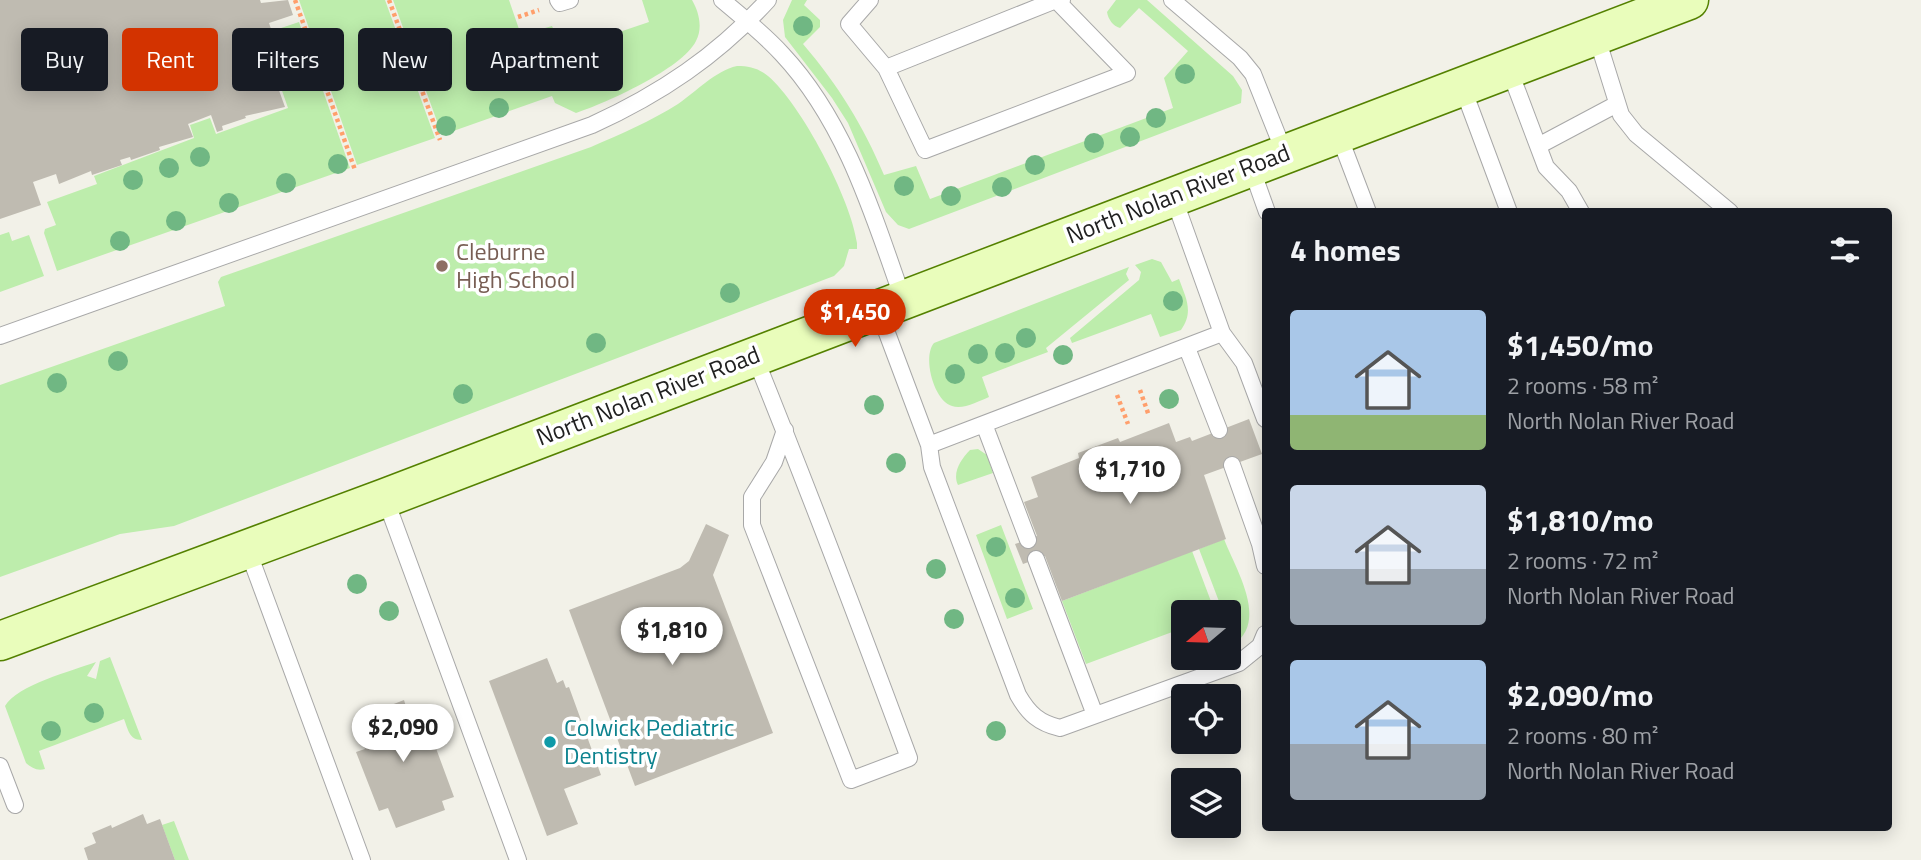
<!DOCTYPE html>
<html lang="en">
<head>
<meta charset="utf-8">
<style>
	body { margin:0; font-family:"Titillium Web",sans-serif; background:#242831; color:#f1f3f6; height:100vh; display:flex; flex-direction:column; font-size:26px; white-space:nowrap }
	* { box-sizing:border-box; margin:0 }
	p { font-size:23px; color:#9ea1a6 }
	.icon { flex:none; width:38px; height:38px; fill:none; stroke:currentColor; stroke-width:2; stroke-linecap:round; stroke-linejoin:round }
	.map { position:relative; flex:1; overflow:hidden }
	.details { position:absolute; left:1262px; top:208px; width:630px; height:623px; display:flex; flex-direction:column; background:#171b24; border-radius:7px; box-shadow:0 4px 18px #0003 }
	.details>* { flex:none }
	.banner { position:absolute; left:21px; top:28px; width:665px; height:63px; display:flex; gap:14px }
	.needle { width:46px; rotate:251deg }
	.buttons { position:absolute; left:1171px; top:600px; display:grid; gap:14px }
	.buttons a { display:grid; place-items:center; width:70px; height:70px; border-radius:7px; background:#171b24; box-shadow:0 4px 18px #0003; font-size:35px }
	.price { position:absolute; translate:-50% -60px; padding:0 16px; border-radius:24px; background:#fff; color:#222; font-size:23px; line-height:46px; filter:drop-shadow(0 2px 4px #0008) }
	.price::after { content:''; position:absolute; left:50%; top:42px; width:21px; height:16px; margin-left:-10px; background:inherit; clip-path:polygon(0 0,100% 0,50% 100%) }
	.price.active { background:#d33300; color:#fff }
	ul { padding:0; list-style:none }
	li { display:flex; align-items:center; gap:21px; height:175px; padding:0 28px }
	li span { display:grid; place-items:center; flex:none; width:196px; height:140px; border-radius:7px; color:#555 }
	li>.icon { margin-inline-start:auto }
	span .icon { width:84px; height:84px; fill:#fffc; stroke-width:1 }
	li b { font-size:30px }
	h2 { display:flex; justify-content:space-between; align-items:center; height:84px; padding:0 28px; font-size:30px }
	.tag { padding:0 24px; border-radius:7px; background:#171b24; box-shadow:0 4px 18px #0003; font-size:24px; line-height:63px }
	.tag.active { background:#d33300; color:#fff }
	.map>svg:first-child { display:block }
	.grass { fill:#bdedac }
	.building { fill:#bfbbb1 }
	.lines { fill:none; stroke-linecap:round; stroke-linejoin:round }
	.service-casing { stroke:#a8a8a8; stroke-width:18 }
	.secondary-casing { stroke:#548100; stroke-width:41 }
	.path { stroke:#ff9f6c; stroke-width:4.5; stroke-dasharray:3.5 3.5; stroke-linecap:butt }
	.service { stroke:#fff; stroke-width:16 }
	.secondary { stroke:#e9fdbb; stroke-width:38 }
	.tree { fill:#70b783 }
	.education-dot { fill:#8d6e63; stroke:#fff; stroke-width:2.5 }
	.culture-dot { fill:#0f9aa8; stroke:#fff; stroke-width:2.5 }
	.labels { text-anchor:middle; stroke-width:7; stroke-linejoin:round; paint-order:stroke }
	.street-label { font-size:24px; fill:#212121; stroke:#fff }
	.education-label { font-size:24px; fill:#785e54; stroke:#fff; text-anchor:start }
	.culture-label { font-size:24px; fill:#0d838f; stroke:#fff; text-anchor:start }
</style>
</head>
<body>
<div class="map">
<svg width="1921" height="860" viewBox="0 0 1921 860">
	<rect width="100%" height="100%" fill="#f2f1e8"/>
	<path class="grass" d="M 299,0 L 385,0 L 435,138 L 357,165 Z
		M 393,0 L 509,0 L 521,35 L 552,26 L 563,51 L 649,22 L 642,0 L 692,0 C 699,12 703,28 696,41 C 682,69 606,103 576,113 L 555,103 L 552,96 L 442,135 Z
		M 792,0 L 807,0 L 804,5 L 820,20 L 820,27 L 803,44 C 838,85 863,125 884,175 L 916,166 L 930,199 L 1173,108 L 1164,78 L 1188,51 L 1139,8 L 1120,28 C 1113,26 1108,19 1107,12 L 1116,0 L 1147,0 L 1233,76 L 1242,90 L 1241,103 L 909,229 L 898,225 L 886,212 L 848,123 L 832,98 L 785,37 L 783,20 Z
		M 299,22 L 350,168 L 57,271 L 44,233 L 45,229 L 56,225 L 47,202 L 97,184 L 94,176 L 194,138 L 190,125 L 210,118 L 216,134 L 288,108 L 271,59 L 283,54 L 281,47 L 287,45 L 281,28 Z
		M 737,66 C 749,66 758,68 768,76 C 801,104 851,199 857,243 L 857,249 L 849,249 L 844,266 L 834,276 L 174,526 L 120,534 L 0,577 L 0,385 L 225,306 L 218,282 L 221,277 L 591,147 C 621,134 651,121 678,104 C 697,91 715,71 737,66 Z
		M 9,232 L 12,241 L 29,235 L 44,276 L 0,292 L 0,235 Z
		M 1152,259 L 1161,262 L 1172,282 L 1179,279 C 1186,298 1194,312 1181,330 L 1160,337 L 1151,314 L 1072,343 L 1070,338 L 1139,280 L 1141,272 L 1135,265 Z
		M 1129,267 L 1126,274 L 1129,280 L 1046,348 L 1048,352 L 982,377 L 989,397 C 979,401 963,410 952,406 C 934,401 922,357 934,343 Z
		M 978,449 L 987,455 L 993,473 L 958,485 C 952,473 961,459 970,450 Z
		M 1001,525 L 1033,609 L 1007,619 L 976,535 Z
		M 1224,539 C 1236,570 1269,621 1233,645 L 1229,638 L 1228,612 L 1223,612 L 1199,549 Z
		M 1192,551 L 1215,612 L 1183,612 L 1183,628 L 1086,664 L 1062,601 Z
		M 110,657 L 142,740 C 129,740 128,729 124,719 L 39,751 L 45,769 C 37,771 32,768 26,763 L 5,706 C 17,685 72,671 96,662 L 87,676 L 96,679 L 100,661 Z
		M 174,821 L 189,860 L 175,860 L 162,825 Z"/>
	<path class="building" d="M 0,0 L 260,0 L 261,3 L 288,0 L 293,15 L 269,23 L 279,53 L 267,57 L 285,107 L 245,116 L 246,118 L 222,126 L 223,130 L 217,132 L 211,115 L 188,124 L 193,137 L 159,147 L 160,150 L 131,160 L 130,157 L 120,160 L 122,165 L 92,175 L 91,171 L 59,184 L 56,174 L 33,182 L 41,205 L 0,219 Z
		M 1249,419 L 1262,454 L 1204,475 L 1226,539 L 1062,601 L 1045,556 L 1023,564 L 1015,544 L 1037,536 L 1024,502 L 1038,497 L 1031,477 L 1079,458 L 1078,453 L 1118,438 L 1120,442 L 1169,423 L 1176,442 L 1190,437 L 1192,441 Z
		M 706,524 L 729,535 L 713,575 L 773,733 L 635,786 L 569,610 L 680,568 L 689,561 Z
		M 547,658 L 557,683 L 563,680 L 566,688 L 569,687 L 601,775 L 564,789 L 578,824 L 547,836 L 489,681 Z
		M 404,700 L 407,710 L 420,705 L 454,797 L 442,801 L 445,810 L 396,828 L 388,808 L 379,811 L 356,752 L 365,749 L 357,728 L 366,725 L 363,716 Z
		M 143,814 L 147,824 L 160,819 L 175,860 L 88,860 L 84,848 L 96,843 L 92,833 L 111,825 L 112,828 Z"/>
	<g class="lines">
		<g class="service-casing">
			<path id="service" d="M 558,0 L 560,3 L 570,0
				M 722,0 C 742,17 764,34 782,54 C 845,121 873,214 903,299
				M 870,0 L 849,24 L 886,68 L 1056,0
				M 1172,0 L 1240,58 L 1253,74 L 1285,154
				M 1596,35 L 1621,115 L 1636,134 L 1730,212
				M 886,68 L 925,150 L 1127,73 L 1057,1 L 1062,0
				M 1509,69 L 1546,167 L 1569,191 L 1581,212
				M 1462,86 L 1509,212
				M 1338,133 L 1368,212
				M 1538,146 L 1617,104
				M 1251,167 L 1267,212
				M 1173,196 L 1222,333 L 1244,363 L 1265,419
				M 878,309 L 929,445 L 932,467 L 1018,695 C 1029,714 1039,723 1060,728 L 1239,663 L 1260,646 L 1265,634
				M 0,336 L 592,125 C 660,94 717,56 768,0
				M 1187,348 L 1219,430
				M 754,355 C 808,489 859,623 909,758 L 851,780 L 752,525 L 752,497 L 774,462 L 785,430
				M 984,424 L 1028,540
				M 929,445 L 1222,333
				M 1232,465 L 1260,544 L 1265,566
				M 385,498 L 518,860
				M 247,548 L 362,860
				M 1036,559 L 1095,715
				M 0,766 L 15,805"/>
		</g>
		<g class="secondary-casing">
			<path id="secondary" d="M 0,641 L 385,498 L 1689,0"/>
		</g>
		<path class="path" d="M 295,0 L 355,170
			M 389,0 L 440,140
			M 518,17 L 539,10
			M 1140,390 L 1149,416
			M 1117,395 L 1128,424"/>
		<use href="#service" class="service"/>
		<use href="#secondary" class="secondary"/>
	</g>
	<g class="tree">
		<circle cx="803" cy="26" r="10"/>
		<circle cx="391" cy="52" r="10"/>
		<circle cx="1185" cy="74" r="10"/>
		<circle cx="499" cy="108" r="10"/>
		<circle cx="1156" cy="118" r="10"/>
		<circle cx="446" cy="126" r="10"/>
		<circle cx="1130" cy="137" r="10"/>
		<circle cx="1094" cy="143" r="10"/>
		<circle cx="200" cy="157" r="10"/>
		<circle cx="338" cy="164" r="10"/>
		<circle cx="1035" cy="165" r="10"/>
		<circle cx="169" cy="168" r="10"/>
		<circle cx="133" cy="180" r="10"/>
		<circle cx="286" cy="183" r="10"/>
		<circle cx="904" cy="186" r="10"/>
		<circle cx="1002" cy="187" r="10"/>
		<circle cx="951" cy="196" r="10"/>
		<circle cx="229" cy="203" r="10"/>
		<circle cx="176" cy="221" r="10"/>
		<circle cx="120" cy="241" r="10"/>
		<circle cx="730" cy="293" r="10"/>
		<circle cx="1173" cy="301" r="10"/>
		<circle cx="1026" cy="338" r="10"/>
		<circle cx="596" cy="343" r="10"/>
		<circle cx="1005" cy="353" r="10"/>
		<circle cx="978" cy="354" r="10"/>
		<circle cx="1063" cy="355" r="10"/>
		<circle cx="118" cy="361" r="10"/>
		<circle cx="955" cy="374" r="10"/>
		<circle cx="57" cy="383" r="10"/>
		<circle cx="463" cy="394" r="10"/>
		<circle cx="1169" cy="399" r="10"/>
		<circle cx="874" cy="405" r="10"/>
		<circle cx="896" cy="463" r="10"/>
		<circle cx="996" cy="547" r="10"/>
		<circle cx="936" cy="569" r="10"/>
		<circle cx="357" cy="584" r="10"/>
		<circle cx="1015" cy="598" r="10"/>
		<circle cx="389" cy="611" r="10"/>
		<circle cx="954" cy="619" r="10"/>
		<circle cx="94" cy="713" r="10"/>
		<circle cx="51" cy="731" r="10"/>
		<circle cx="996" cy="731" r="10"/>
	</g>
	<circle class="education-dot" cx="442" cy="266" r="7"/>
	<circle class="culture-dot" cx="550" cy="742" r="7"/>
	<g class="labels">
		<g class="street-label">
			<text transform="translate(1178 194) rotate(-21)" y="8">North Nolan River Road</text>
			<text transform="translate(648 396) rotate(-21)" y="8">North Nolan River Road</text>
		</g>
		<g class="education-label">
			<text x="456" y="260">Cleburne<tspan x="456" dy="28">High School</tspan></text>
		</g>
		<g class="culture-label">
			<text x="564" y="736">Colwick Pediatric<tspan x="564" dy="28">Dentistry</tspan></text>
		</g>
	</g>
</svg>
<div class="buttons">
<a><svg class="needle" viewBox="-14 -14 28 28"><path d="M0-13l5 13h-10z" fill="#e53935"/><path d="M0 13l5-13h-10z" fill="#9ea1a6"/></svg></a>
<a><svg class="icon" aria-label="locate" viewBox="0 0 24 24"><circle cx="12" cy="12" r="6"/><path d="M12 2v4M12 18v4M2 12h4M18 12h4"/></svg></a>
<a><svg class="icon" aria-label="layers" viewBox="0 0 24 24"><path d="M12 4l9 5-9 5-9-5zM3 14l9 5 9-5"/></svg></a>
</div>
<b class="price active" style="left:855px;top:349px">$1,450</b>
<b class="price" style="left:1130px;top:506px">$1,710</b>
<b class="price" style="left:672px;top:667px">$1,810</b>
<b class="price" style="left:403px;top:764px">$2,090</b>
<div class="banner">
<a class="tag">Buy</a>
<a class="tag active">Rent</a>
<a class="tag">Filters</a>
<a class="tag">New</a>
<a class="tag">Apartment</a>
</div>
<section class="details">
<h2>4 homes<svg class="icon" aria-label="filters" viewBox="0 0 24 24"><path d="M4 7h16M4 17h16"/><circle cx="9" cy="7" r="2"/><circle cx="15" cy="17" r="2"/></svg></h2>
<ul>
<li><span style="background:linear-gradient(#a9c7e8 75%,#8fb573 0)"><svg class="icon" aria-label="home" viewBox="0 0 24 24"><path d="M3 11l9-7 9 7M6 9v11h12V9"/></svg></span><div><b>$1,450/mo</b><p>2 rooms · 58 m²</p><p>North Nolan River Road</p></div></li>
<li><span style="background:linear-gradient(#c9d6e8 60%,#9aa5b1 0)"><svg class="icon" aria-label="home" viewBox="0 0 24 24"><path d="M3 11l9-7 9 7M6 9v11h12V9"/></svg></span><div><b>$1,810/mo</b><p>2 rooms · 72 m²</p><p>North Nolan River Road</p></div></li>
<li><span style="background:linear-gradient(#a9c7e8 60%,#9aa5b1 0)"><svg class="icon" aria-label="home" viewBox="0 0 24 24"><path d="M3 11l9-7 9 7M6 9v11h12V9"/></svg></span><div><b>$2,090/mo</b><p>2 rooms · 80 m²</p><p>North Nolan River Road</p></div></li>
</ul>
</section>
</div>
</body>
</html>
